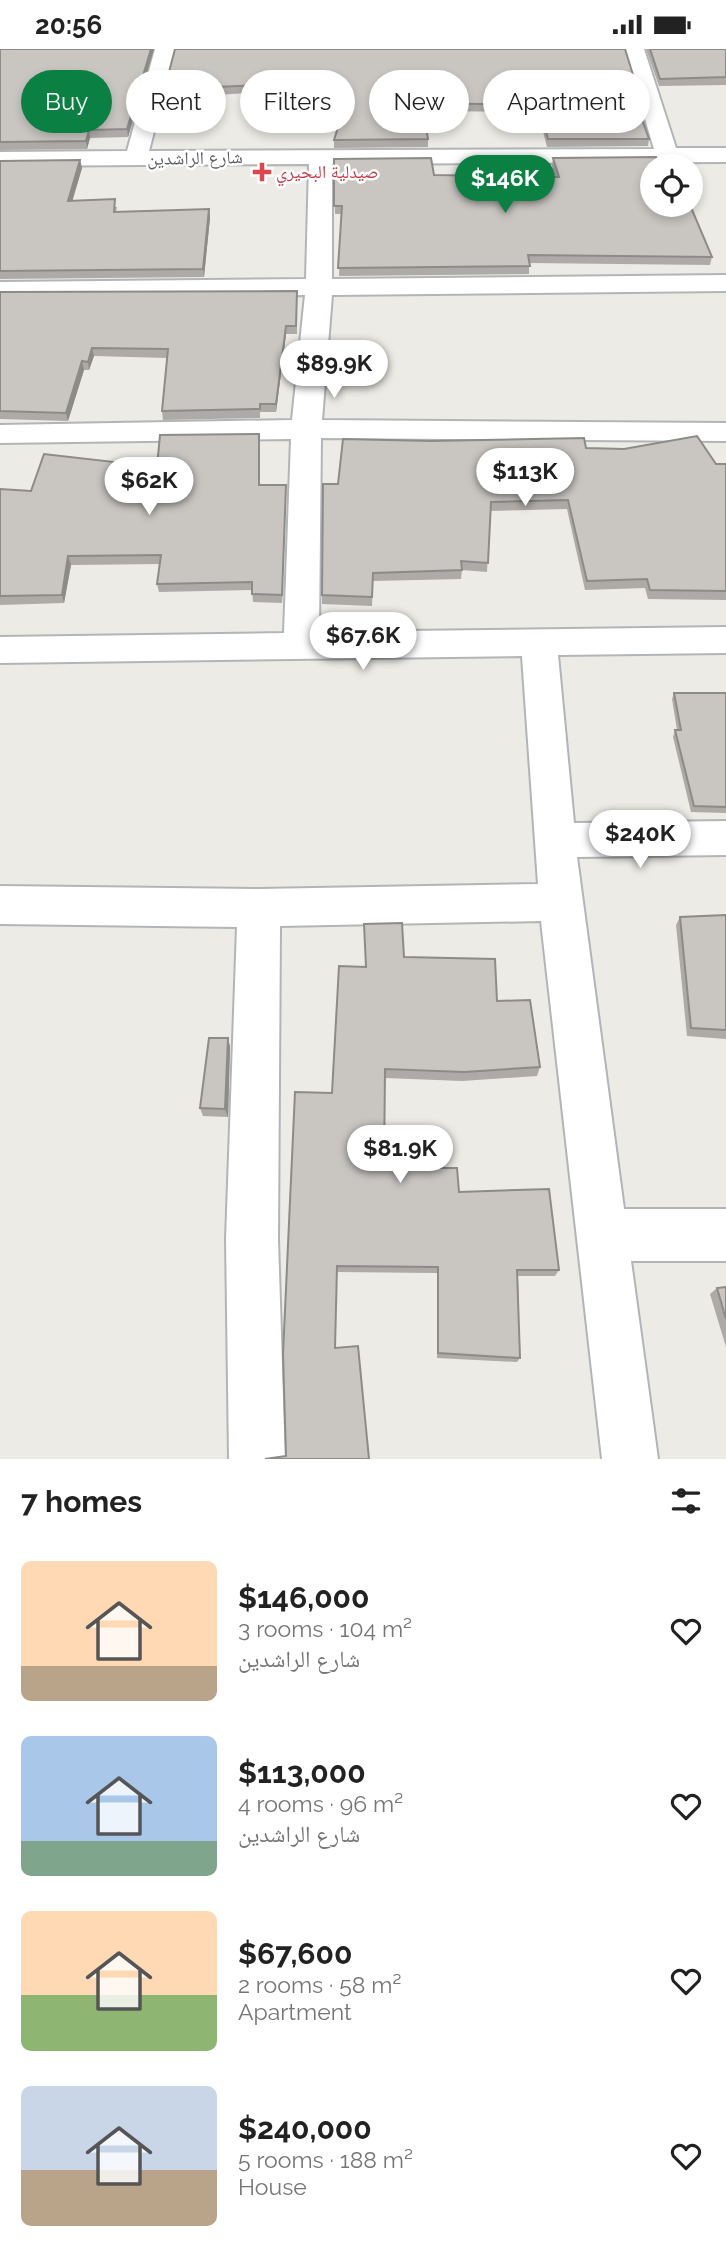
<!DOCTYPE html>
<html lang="en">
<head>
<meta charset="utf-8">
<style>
	body { margin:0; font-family:Raleway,"Noto Naskh Arabic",sans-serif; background:#f2f2f2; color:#222; height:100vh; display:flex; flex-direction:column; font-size:26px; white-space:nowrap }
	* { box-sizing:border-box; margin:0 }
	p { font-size:23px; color:#767676 }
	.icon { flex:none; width:38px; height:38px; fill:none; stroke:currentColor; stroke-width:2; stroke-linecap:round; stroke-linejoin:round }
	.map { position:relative; height:1410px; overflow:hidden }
	.sheet { display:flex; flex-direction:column; background:#fff; flex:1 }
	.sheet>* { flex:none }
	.banner { position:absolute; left:21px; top:21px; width:684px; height:63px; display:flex; gap:14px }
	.buttons { position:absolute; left:640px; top:105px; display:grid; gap:14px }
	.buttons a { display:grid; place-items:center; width:63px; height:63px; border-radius:50%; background:#fff; box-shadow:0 4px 10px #0003; font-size:35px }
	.price { position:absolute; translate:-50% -60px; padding:0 16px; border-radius:24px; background:#fff; color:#222; font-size:23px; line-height:46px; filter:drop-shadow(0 2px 4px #0008) }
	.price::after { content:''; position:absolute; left:50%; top:42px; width:21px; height:16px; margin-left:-10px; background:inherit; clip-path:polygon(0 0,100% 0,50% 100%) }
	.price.current { background:#0b8043; color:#fff }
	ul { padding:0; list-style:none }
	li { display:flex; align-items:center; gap:21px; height:175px; padding:0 21px }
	li span { display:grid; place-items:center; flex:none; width:196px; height:140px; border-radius:10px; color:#555 }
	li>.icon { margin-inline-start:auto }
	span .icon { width:84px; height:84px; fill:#fffc; stroke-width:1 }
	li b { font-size:30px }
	h2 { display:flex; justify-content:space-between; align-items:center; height:84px; padding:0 21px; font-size:30px }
	.chip { padding:0 24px; border-radius:32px; background:#fff; box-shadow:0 4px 10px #0003; font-size:24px; line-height:63px }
	.chip.current { background:#0b8043; color:#fff }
	.status { display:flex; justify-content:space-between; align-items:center; height:49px; padding:0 35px; background:#fff; direction:ltr }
	.status svg { height:19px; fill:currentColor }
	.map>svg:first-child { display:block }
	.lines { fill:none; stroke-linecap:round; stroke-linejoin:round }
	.minor-casing { stroke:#b2b5b8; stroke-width:4 }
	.minor { fill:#fff; fill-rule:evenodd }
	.wall { fill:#adaaa7 }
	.shaded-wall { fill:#8d8b88 }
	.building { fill:#c9c6c2; stroke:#8d8b88; stroke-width:2 }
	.health-dot { fill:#e0444e; stroke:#fff; stroke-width:2.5 }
	.labels { text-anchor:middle; stroke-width:5; stroke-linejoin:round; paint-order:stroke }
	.far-street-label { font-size:18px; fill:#5d6063; stroke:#fff }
	.far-health-label { font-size:18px; fill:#be3a42; stroke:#fff; text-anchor:start }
</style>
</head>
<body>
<div class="status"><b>20:56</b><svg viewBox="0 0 49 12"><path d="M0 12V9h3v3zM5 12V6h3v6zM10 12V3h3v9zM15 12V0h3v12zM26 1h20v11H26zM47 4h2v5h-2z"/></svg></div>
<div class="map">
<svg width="726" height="1410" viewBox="0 0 726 1410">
	<rect width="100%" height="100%" fill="#edebe5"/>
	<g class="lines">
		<g class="minor-casing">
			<path id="minor" d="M 155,0 L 175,0 L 149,102 L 654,100 L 624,0 L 644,0 L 676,99 L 726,99 L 726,113 L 332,115 L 332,230 L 726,226 L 726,242 L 332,246 L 322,371 L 726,374 L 726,392 L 321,389 L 319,583 L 726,578 L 726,604 L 558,606 L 574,774 L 726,772 L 726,806 L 577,808 L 624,1160 L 726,1160 L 726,1212 L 631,1212 L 658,1410 L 602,1410 L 541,872 L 280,877 L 278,1190 L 285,1410 L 229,1410 L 226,1190 L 237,878 L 0,875 L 0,837 L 259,840 L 538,835 L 522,607 L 0,614 L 0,588 L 284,584 L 291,390 L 0,394 L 0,376 L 292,371 L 305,246 L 0,249 L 0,233 L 306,230 L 309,115 L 0,117 L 0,103 L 127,102 Z"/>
		</g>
		<use href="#minor" class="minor"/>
	</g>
	<path class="wall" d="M 0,0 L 154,0 L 128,88 L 90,89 L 87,100 L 0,101 Z
		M 175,0 L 634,29 L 632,37 L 630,37 L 649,90 L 648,97 L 547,98 L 538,63 L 423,62 L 428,90 L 428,98 L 334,99 L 334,91 L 344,58 L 283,60 L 281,42 L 216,46 L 215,56 L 163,57 L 162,50 Z
		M 646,0 L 726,0 L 726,36 L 659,37 Z
		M 553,109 L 659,115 L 712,208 L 710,216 L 529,214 L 529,225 L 339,227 L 341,165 L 335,165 L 334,110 L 434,126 L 555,128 L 552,117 Z
		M 80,111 L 82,119 L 72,152 L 117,158 L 116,163 L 209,160 L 210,169 L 204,228 L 0,230 L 0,112 Z
		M 297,242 L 297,285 L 286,285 L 276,363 L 260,363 L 260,369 L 163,371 L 162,362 L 167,309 L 94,307 L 89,321 L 84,321 L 68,372 L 0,370 L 0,243 Z
		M 259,385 L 259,436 L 286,444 L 282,554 L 253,553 L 252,541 L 159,543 L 157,535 L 160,515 L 71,516 L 64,554 L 0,556 L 0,440 L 31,442 L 157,418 Z
		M 586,399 L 716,415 L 726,415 L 726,551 L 648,550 L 645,539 L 585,541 L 567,460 L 490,462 L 487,523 L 462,521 L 461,530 L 373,532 L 372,557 L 322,555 L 322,546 L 338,435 Z
		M 674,644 L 726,644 L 726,764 L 691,763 L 673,688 L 675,681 L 677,681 L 672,650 Z
		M 726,866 L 726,990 L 687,987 L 676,876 L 680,868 Z
		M 404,908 L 497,952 L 540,1018 L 537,1027 L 462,1032 L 385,1029 L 384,1119 L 459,1143 L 559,1221 L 555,1227 L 518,1227 L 520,1309 L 517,1313 L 437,1309 L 437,1224 L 337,1223 L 286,1407 L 332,1044 L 366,918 Z
		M 228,989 L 230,998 L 228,1068 L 203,1067 L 200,1059 Z
		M 726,1238 L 726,1298 L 710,1245 L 717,1239 Z"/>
	<path class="shaded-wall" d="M 151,0 L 154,0 L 128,88 L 127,80 Z
		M 89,81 L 90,89 L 87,100 L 86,92 Z
		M 80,111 L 82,119 L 70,160 L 68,152 Z
		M 209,160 L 210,169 L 204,228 L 203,220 Z
		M 286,277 L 286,285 L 276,363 L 276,355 Z
		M 92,299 L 94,307 L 89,321 L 88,313 Z
		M 82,312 L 84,321 L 68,372 L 66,364 Z
		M 286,436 L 286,444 L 282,554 L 282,546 Z
		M 68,507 L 71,516 L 64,554 L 62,546 Z
		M 228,989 L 230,998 L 228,1068 L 225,1060 Z"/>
	<path class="building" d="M 0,0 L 151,0 L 127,80 L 89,81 L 86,92 L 0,93 Z
		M 175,0 L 625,0 L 634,29 L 627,29 L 649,90 L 548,90 L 539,56 L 422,54 L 428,90 L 334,91 L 347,50 L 282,52 L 281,35 L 215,38 L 214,49 L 162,50 Z
		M 650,0 L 726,0 L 726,28 L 660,30 Z
		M 656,108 L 659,115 L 674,115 L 675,117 L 653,117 L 653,156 L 690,156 L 712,208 L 528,206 L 530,217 L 338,219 L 342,157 L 334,157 L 334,110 L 431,109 L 434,126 L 559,128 L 553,109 Z
		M 80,111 L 68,152 L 115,150 L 114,163 L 209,160 L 203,220 L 0,222 L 0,112 Z
		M 297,242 L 296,277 L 286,277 L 276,355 L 260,355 L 260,360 L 162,362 L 168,300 L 92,299 L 88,313 L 82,312 L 66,364 L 0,362 L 0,243 Z
		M 259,385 L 259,436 L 286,436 L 282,546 L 252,545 L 252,533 L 157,535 L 161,506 L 68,507 L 62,546 L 0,547 L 0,440 L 31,442 L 44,405 L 157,418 L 160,386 Z
		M 697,387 L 716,415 L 726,415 L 726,542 L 650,541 L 647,530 L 587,532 L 568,451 L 491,453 L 488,514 L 461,512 L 462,521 L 373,524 L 372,548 L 322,546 L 323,435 L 338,435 L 343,390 L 431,392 L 584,389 L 586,399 L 624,400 Z
		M 674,644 L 726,644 L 726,758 L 694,757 L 675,681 L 681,681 Z
		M 726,866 L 726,981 L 691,979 L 680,868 Z
		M 402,874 L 404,908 L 495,910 L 497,952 L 530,951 L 540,1018 L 464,1023 L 385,1020 L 384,1119 L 457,1119 L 459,1143 L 549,1140 L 559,1221 L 517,1221 L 520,1309 L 438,1304 L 438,1218 L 337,1217 L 335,1299 L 358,1297 L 369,1410 L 265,1410 L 286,1407 L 283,1305 L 295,1043 L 332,1044 L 339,917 L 366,918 L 364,875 Z
		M 209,989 L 228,989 L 225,1060 L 200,1059 Z
		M 726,1238 L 726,1270 L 717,1239 Z"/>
	<path class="health-dot" d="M258.5 112.5h7v7h7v7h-7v7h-7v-7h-7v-7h7z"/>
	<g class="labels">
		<g class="far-street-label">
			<text transform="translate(195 109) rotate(-1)" y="6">شارع الراشدين</text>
		</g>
		<g class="far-health-label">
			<text x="276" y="129">صيدلية البحيري</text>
		</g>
	</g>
</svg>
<div class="buttons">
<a><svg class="icon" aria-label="locate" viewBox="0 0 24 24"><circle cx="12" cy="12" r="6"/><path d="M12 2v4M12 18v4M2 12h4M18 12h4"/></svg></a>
</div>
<b class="price current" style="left:505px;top:166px">$146K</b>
<b class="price" style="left:334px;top:351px">$89.9K</b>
<b class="price" style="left:525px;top:459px">$113K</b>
<b class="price" style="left:149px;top:468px">$62K</b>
<b class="price" style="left:363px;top:623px">$67.6K</b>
<b class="price" style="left:640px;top:821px">$240K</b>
<b class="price" style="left:400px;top:1136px">$81.9K</b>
<div class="banner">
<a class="chip current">Buy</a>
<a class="chip">Rent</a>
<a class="chip">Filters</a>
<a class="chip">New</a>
<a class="chip">Apartment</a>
</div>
</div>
<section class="sheet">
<h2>7 homes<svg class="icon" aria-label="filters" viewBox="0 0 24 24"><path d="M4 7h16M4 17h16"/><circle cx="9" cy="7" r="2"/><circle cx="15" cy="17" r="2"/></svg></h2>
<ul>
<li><span style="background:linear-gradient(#ffd9b3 75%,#b9a48a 0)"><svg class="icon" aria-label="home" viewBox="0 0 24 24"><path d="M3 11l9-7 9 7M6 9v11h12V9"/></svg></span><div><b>$146,000</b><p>3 rooms · 104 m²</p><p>شارع الراشدين</p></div><svg class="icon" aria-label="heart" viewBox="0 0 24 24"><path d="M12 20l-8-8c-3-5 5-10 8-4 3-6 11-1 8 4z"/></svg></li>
<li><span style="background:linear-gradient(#a9c7e8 75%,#7fa58c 0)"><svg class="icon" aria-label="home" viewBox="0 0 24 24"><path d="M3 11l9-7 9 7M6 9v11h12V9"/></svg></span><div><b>$113,000</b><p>4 rooms · 96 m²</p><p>شارع الراشدين</p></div><svg class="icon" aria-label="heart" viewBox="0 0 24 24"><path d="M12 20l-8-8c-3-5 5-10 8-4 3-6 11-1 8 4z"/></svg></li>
<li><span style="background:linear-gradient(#ffd9b3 60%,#8fb573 0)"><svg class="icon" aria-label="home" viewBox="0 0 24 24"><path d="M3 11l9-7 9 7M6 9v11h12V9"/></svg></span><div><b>$67,600</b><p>2 rooms · 58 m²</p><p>Apartment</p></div><svg class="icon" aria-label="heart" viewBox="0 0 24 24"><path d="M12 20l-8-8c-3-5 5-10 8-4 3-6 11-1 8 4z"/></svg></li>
<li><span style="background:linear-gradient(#c9d6e8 60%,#b9a48a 0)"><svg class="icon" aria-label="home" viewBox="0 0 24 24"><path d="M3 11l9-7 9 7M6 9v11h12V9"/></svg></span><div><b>$240,000</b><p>5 rooms · 188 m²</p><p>House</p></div><svg class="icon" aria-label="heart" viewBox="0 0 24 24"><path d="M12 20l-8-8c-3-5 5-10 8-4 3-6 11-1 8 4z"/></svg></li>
</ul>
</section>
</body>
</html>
